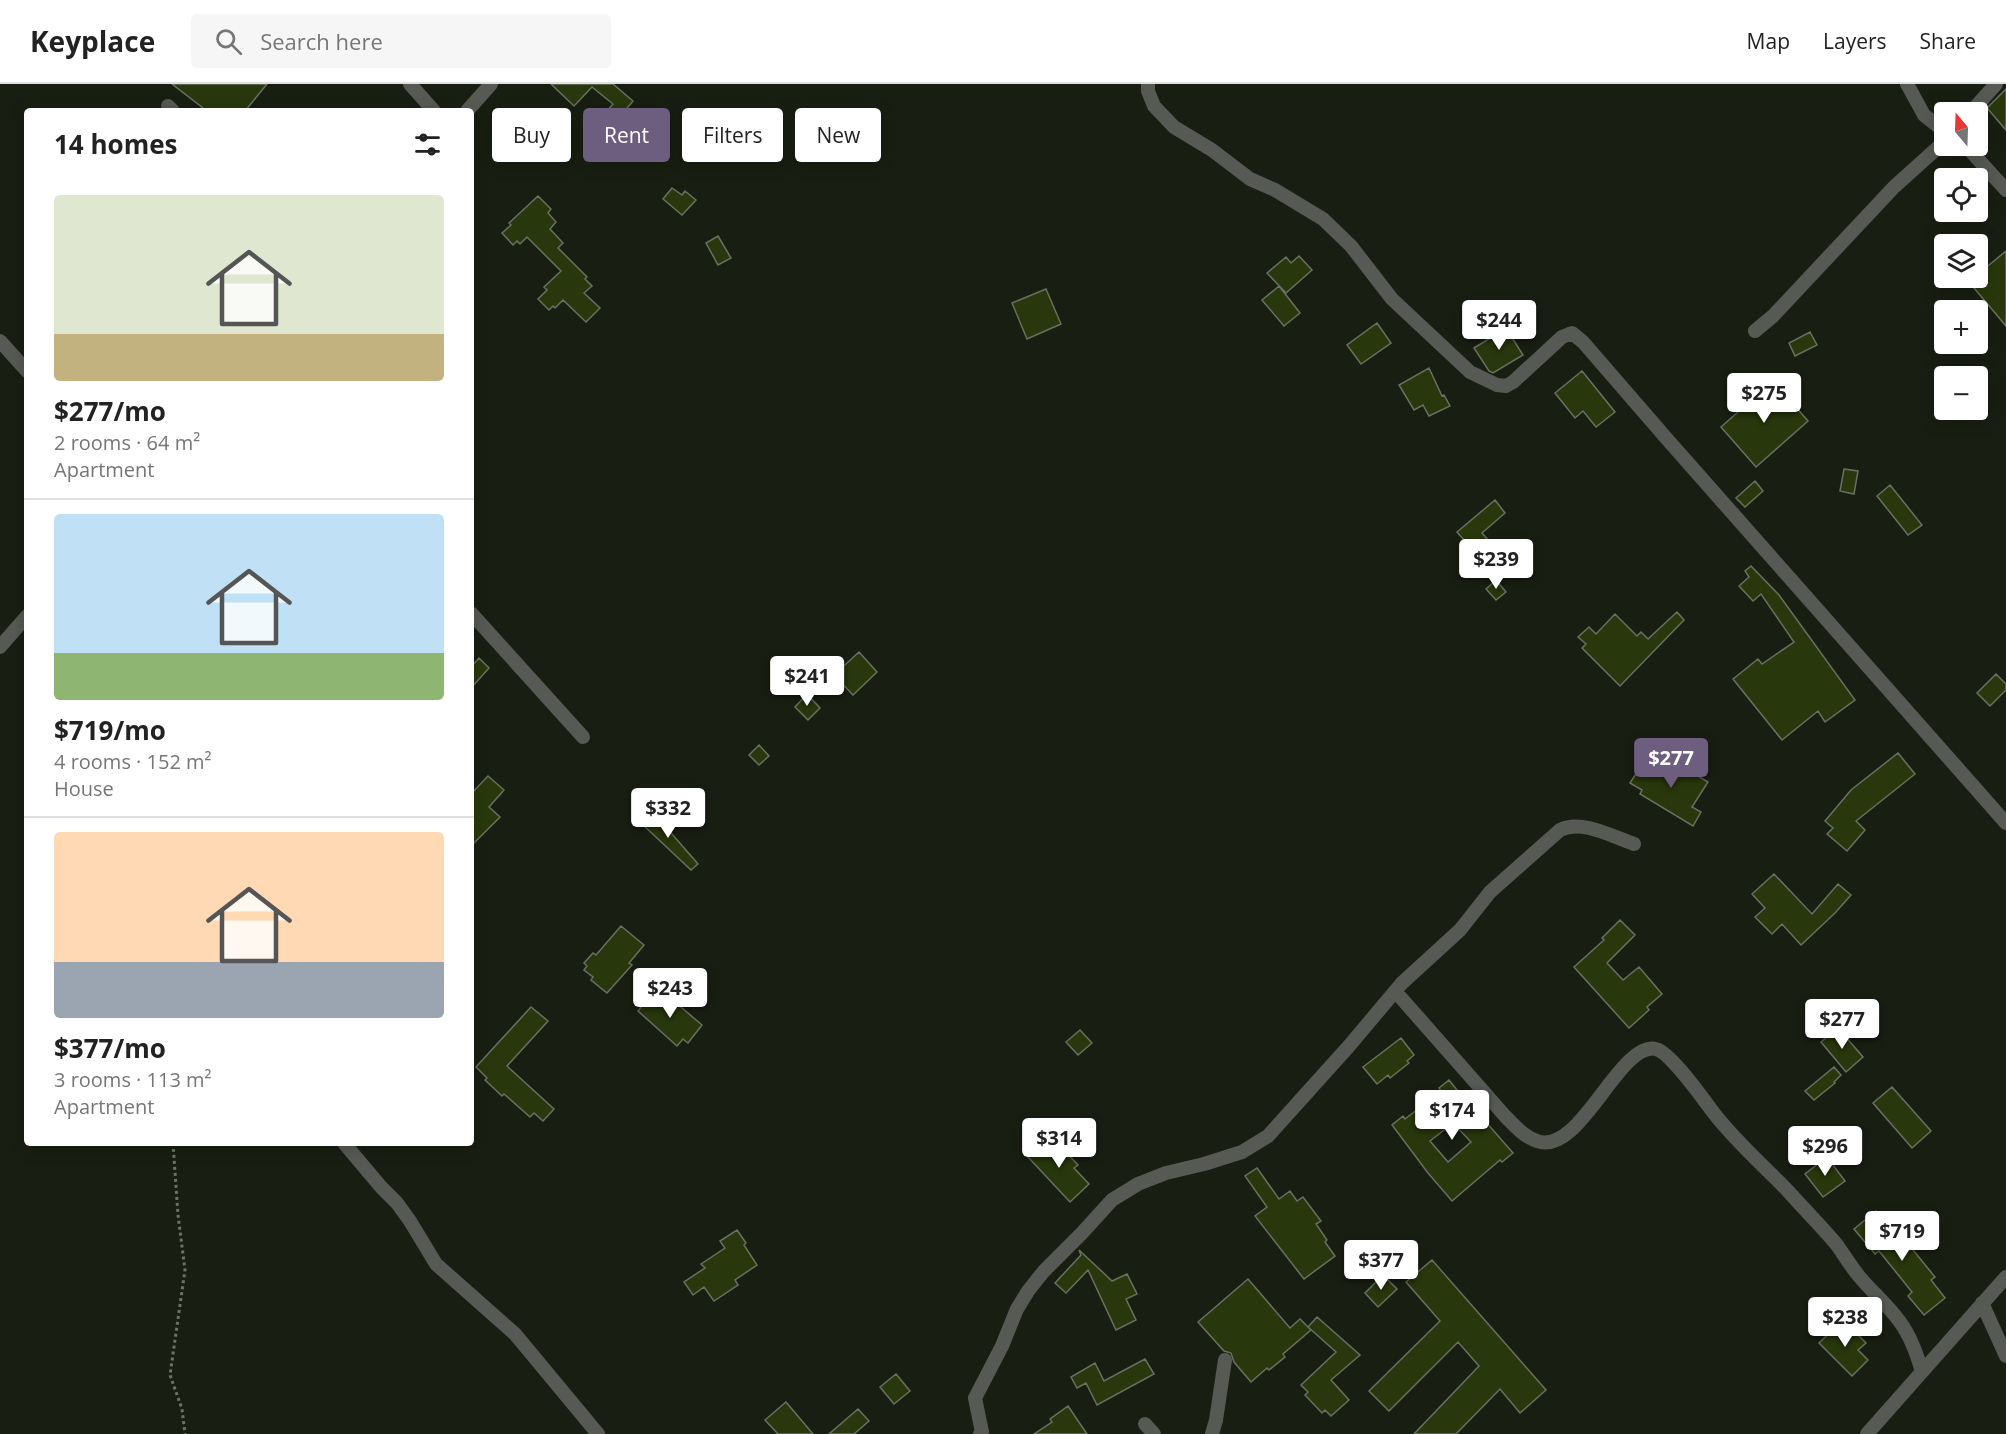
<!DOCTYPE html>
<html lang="en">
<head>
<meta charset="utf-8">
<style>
	body { margin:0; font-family:"Open Sans",sans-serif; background:#f6f6f6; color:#222; height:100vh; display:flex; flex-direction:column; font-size:22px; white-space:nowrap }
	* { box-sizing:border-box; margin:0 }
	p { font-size:20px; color:#767676 }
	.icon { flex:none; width:33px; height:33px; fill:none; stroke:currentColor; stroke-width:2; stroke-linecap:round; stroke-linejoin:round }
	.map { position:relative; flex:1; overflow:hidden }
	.details { position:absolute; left:24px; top:24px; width:450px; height:1038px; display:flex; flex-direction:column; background:#fff; border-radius:6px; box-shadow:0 3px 15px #0003 }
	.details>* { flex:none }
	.hud { position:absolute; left:492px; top:24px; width:570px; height:54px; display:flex; gap:12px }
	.needle { width:39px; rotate:341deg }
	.tools { position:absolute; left:1934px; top:18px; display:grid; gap:12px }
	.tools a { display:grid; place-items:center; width:54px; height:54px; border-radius:6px; background:#fff; box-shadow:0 3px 15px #0003; font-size:30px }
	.price { position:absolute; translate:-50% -51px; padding:0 14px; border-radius:6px; background:#fff; color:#222; font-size:20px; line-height:39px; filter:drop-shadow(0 2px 3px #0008) }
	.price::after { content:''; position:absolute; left:50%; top:36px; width:18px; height:14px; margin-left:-9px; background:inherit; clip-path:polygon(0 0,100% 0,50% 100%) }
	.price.current { background:#6d5d7e; color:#fff }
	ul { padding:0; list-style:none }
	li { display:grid; align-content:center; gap:12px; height:318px; padding:0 30px }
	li+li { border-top:2px solid #e0e0e0 }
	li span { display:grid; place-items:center; height:186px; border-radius:6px; color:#555 }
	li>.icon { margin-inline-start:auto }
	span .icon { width:108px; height:108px; fill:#fffc; stroke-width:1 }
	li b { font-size:26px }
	h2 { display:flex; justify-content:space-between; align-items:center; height:72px; padding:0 30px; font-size:26px }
	.tag { padding:0 21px; border-radius:6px; background:#fff; box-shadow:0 3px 15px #0003; font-size:21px; line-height:54px }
	.tag.current { background:#6d5d7e; color:#fff }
	header { display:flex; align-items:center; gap:36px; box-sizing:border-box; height:84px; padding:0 30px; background:#fff; border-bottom:2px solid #e0e0e0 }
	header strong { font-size:28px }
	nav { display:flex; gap:33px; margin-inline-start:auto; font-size:21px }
	.search { width:420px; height:54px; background:#f6f6f6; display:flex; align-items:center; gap:15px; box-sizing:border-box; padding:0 21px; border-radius:6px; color:#767676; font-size:22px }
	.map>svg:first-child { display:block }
	.building { fill:#28380c; stroke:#697061; stroke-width:1.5; fill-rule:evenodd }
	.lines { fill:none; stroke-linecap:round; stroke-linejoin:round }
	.path { stroke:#6d7267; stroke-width:3; stroke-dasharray:3 3; stroke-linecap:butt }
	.minor { stroke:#575a54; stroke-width:14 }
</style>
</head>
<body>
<header>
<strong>Keyplace</strong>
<div class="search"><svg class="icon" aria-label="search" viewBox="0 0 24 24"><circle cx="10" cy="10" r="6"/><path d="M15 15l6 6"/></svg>Search here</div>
<nav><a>Map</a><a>Layers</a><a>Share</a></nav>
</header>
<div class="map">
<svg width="2006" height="1350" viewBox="0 0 2006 1350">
	<rect width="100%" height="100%" fill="#191e12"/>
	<path class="building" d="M 172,0 L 267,0 L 245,27 L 207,27 Z
		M 551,0 L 613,0 L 633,17 L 617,36 L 607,27 L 613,20 L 592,3 L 574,22 Z
		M 2006,5 L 2006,46 L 1987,24 Z
		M 672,104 L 682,111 L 685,107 L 696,116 L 682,131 L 663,115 Z
		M 538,112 L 551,125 L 548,129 L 556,138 L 550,145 L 563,159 L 558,164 L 587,193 L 585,195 L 592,202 L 584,209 L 600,224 L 586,238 L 563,216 L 555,224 L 553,222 L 549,226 L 538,215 L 547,206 L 544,203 L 561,187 L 527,153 L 520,160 L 517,157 L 513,161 L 502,149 L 511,141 L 509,139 Z
		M 718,152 L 731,174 L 718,181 L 706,159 Z
		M 2006,167 L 2006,242 L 1969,198 L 1977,194 L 1977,191 Z
		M 1299,172 L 1312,186 L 1286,209 L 1267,189 L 1286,173 L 1291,179 Z
		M 1279,202 L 1300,229 L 1284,242 L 1262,216 Z
		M 1046,205 L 1061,240 L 1027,255 L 1012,219 Z
		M 1377,239 L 1391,259 L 1361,280 L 1347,261 Z
		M 1506,244 L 1523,271 L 1493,289 L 1489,287 L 1474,264 Z
		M 1810,248 L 1817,261 L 1795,272 L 1789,259 Z
		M 1429,284 L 1442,312 L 1444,311 L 1450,322 L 1429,332 L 1423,321 L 1414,326 L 1399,301 Z
		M 1582,287 L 1615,328 L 1596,343 L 1583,327 L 1575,334 L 1555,309 Z
		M 1773,297 L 1808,337 L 1756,383 L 1721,343 Z
		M 1844,385 L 1858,387 L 1854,410 L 1840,407 Z
		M 1755,397 L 1763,407 L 1745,423 L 1736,414 Z
		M 1890,401 L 1922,441 L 1908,451 L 1877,412 Z
		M 1495,416 L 1505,429 L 1482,449 L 1498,467 L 1484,479 L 1457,448 Z
		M 1751,482 L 1779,511 L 1855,616 L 1825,638 L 1818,627 L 1782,656 L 1733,595 L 1758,575 L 1762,580 L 1794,558 L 1761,510 L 1753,517 L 1739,502 L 1749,493 L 1745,487 Z
		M 1496,496 L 1506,508 L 1496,516 L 1486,505 Z
		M 1677,528 L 1684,536 L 1620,602 L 1582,564 L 1586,560 L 1578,553 L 1589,543 L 1596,550 L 1615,530 L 1637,552 L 1641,548 L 1648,555 Z
		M 859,568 L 877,588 L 853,611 L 834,591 Z
		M 479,574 L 489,584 L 471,604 L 471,583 Z
		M 1996,590 L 2006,600 L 2006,606 L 1990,622 L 1977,609 Z
		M 807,610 L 820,624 L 808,636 L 795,623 Z
		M 759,661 L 769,672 L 759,681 L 749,671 Z
		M 1898,669 L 1915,690 L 1856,737 L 1865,746 L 1847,767 L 1827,750 L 1833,744 L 1825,737 L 1851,706 Z
		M 1658,675 L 1684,692 L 1688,686 L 1708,698 L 1692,723 L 1701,728 L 1693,742 L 1640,710 L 1642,706 L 1630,699 L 1645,676 L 1654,682 Z
		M 488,692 L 504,706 L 489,723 L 500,733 L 471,762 L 471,710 Z
		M 654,727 L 667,739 L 665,742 L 698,780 L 691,786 L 642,740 Z
		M 1774,790 L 1812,830 L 1838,800 L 1851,811 L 1835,829 L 1801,861 L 1782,840 L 1772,850 L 1755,833 L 1765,824 L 1752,810 Z
		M 1620,836 L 1635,851 L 1607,879 L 1623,896 L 1639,883 L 1662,910 L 1647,923 L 1649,926 L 1629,944 L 1574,883 L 1604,856 L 1602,854 Z
		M 621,842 L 644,861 L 629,879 L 632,881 L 607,909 L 591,896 L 593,893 L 584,886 L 587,882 L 584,879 L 593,869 L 596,871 Z
		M 655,906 L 672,921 L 675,918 L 702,941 L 688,959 L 683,955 L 677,962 L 638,927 Z
		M 531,923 L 548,937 L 507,982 L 554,1025 L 543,1037 L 534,1029 L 530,1033 L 504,1010 L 502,1012 L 485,996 L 487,994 L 476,983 Z
		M 1838,944 L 1863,973 L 1846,988 L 1821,958 Z
		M 1080,946 L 1092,959 L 1078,971 L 1066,958 Z
		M 1401,954 L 1414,971 L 1407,977 L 1409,979 L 1390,994 L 1388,991 L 1377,1000 L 1363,983 Z
		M 1834,983 L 1841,991 L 1834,998 L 1835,999 L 1814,1016 L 1805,1007 Z
		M 1449,996 L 1484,1040 L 1486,1038 L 1513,1069 L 1502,1078 L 1500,1076 L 1452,1117 L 1428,1089 L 1392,1041 L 1403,1032 L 1405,1035 L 1441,1007 L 1439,1004 ZM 1453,1039 L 1471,1058 L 1448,1078 L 1430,1057 Z
		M 1892,1003 L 1931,1047 L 1912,1064 L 1873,1019 Z
		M 1053,1055 L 1078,1081 L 1074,1084 L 1089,1100 L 1070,1118 L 1028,1073 L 1043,1060 L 1045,1062 Z
		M 1827,1073 L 1845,1097 L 1823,1113 L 1805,1090 Z
		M 1257,1084 L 1279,1115 L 1290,1107 L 1297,1117 L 1303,1113 L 1321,1137 L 1316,1140 L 1327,1156 L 1325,1158 L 1335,1172 L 1304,1195 L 1255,1132 L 1267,1123 L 1245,1092 Z
		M 1876,1127 L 1896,1152 L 1900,1150 L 1935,1193 L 1931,1196 L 1945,1214 L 1924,1231 L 1908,1212 L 1912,1208 L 1879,1167 L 1875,1170 L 1854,1145 Z
		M 737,1146 L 746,1159 L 744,1161 L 757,1181 L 735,1196 L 738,1201 L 714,1217 L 704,1203 L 693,1211 L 684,1198 L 705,1184 L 701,1180 L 725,1164 L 720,1157 Z
		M 1079,1166 L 1112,1197 L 1127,1190 L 1137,1210 L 1126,1215 L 1136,1236 L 1116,1246 L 1088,1186 L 1066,1209 L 1055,1199 L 1081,1171 Z
		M 1432,1176 L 1546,1306 L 1520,1329 L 1500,1305 L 1456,1350 L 1414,1350 L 1479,1282 L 1458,1258 L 1389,1327 L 1369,1307 L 1440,1237 L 1406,1198 Z
		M 1383,1191 L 1397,1205 L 1378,1223 L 1365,1209 Z
		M 1248,1195 L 1290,1244 L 1300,1235 L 1311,1246 L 1283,1270 L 1285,1273 L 1269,1286 L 1267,1284 L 1251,1298 L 1234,1278 L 1231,1269 L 1224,1267 L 1198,1238 Z
		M 1317,1233 L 1360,1271 L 1331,1296 L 1349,1316 L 1331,1332 L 1325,1326 L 1322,1329 L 1305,1311 L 1308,1308 L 1301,1301 L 1336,1268 L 1308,1243 Z
		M 1843,1236 L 1866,1259 L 1858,1266 L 1868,1276 L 1852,1292 L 1819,1259 Z
		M 1145,1275 L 1154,1290 L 1097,1321 L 1086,1299 L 1077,1304 L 1071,1293 L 1095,1279 L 1104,1297 Z
		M 896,1290 L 910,1307 L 894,1320 L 880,1303 Z
		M 786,1318 L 813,1350 L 778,1350 L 765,1336 Z
		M 1068,1322 L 1087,1350 L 1034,1350 L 1052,1338 L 1050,1335 Z
		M 858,1325 L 869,1337 L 854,1350 L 829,1350 Z"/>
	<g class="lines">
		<path class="path" d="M 173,1059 L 178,1131 L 185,1186 L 170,1291 L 182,1325 L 185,1350"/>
		<path class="minor" d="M 410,0 L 434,27
			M 1148,0 L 1148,7 L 1154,22 L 1174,43 L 1212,66 L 1250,95 L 1275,106 L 1323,135 L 1351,162 L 1392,215 L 1470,288 L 1497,301 L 1506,302 L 1513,298 L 1562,253 L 1572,249 L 1583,258 L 1667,355 L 2006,739
			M 1907,0 L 1924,31 L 1944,47
			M 168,22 L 173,27
			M 467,27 L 491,0
			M 1971,28 L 1996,0
			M 1966,62 L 2006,106
			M 1755,247 L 1773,232 L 1894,103 L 1944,58
			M 0,257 L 27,287
			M 471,529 L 583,653
			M 0,563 L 27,532
			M 1395,907 L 1505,1032 C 1515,1042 1524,1053 1537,1057 C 1580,1073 1619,957 1656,965 C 1671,969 1703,1015 1713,1028 C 1735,1057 1763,1081 1788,1107 C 1804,1125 1822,1143 1837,1161 C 1844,1171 1850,1181 1858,1191 C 1871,1207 1888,1221 1900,1238 C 1911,1253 1917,1270 1922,1288
			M 344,1059 L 381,1103 L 397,1119 L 410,1137 L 436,1180 L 515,1250 L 598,1350
			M 1982,1219 L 2006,1272
			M 1145,1340 L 1154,1350
			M 980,1350 L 982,1348 L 975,1314 L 1002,1262 L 1017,1225 L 1028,1207 L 1044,1187 L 1082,1149 L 1112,1116 L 1138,1100 L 1166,1089 L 1204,1080 L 1242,1068 L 1268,1052 L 1349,962 L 1402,899 L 1460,846 L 1490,808 L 1560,746 C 1582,735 1613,753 1634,760
			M 1212,1350 L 1216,1336 L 1225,1276
			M 1867,1350 L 2006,1193"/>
	</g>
</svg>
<div class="tools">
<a><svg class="needle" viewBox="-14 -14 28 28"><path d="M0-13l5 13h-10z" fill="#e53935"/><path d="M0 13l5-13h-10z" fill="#767676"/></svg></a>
<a><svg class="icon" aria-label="locate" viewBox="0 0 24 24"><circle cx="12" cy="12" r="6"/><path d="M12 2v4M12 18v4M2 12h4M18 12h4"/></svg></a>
<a><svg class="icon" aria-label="layers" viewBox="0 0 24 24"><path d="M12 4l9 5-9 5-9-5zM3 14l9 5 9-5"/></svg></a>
<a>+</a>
<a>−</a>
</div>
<b class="price" style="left:1499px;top:267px">$244</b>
<b class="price" style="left:1764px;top:340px">$275</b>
<b class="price" style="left:1496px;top:506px">$239</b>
<b class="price" style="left:807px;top:623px">$241</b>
<b class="price current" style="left:1671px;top:705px">$277</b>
<b class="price" style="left:668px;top:755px">$332</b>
<b class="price" style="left:670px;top:935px">$243</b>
<b class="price" style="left:1842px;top:966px">$277</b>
<b class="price" style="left:1452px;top:1057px">$174</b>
<b class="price" style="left:1059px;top:1085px">$314</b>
<b class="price" style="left:1825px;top:1093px">$296</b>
<b class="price" style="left:1902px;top:1178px">$719</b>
<b class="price" style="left:1381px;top:1207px">$377</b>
<b class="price" style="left:1845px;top:1264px">$238</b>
<div class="hud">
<a class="tag">Buy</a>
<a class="tag current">Rent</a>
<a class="tag">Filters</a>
<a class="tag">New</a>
</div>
<section class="details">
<h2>14 homes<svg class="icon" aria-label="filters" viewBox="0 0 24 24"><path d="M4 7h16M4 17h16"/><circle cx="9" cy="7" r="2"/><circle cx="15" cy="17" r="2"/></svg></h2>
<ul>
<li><span style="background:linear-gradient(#dfe7d0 75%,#c2b280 0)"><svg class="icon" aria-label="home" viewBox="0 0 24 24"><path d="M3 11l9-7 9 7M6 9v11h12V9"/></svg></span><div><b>$277/mo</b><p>2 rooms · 64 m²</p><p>Apartment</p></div></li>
<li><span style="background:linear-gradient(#bfe0f5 75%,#8fb573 0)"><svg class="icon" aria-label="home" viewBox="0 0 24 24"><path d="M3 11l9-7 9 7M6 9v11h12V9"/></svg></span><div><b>$719/mo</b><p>4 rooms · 152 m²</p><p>House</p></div></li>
<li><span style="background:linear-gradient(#ffd9b3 70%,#9aa5b1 0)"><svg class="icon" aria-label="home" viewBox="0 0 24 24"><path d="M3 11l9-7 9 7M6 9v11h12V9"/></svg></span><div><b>$377/mo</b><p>3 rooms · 113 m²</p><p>Apartment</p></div></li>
</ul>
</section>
</div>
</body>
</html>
